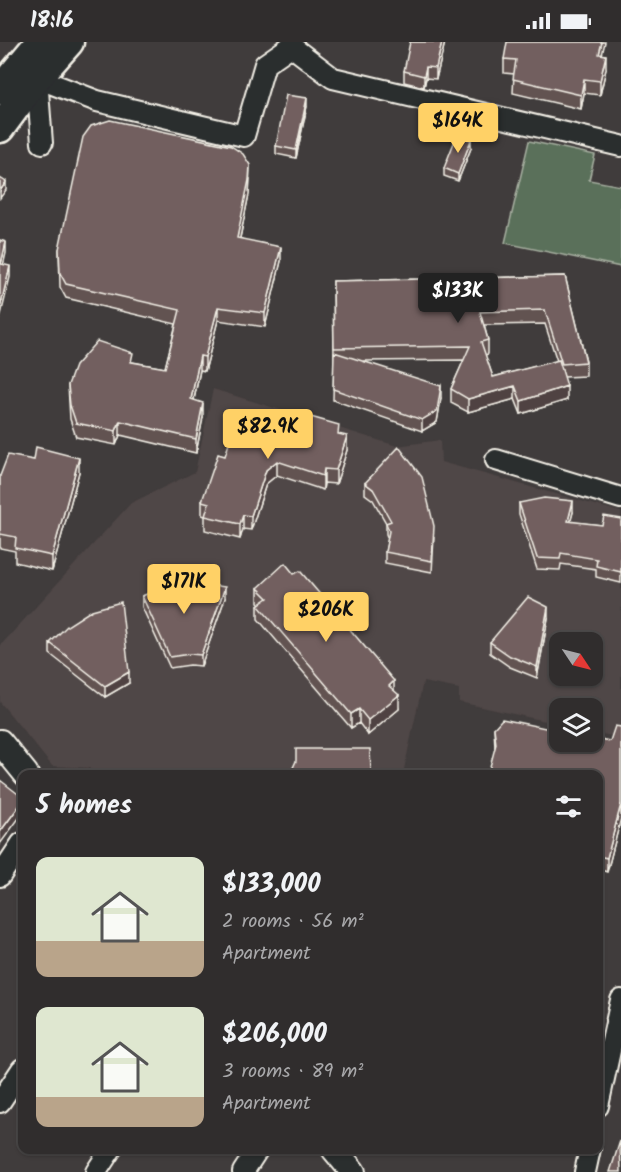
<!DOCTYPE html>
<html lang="en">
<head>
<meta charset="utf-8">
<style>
	body { margin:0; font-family:Kalam,sans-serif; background:#3c3939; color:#f1f3f6; height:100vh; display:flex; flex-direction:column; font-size:22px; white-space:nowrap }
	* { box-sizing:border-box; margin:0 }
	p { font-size:20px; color:#a8a8aa }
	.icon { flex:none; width:33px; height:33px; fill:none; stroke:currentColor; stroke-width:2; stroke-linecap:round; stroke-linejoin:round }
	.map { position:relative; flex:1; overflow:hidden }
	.panel { position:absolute; left:18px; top:728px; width:585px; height:384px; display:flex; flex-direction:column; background:#302d2d; border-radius:12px; box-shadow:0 2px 4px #0004,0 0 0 2px #4b4949 }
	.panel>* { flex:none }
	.needle { width:39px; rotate:125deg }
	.controls { position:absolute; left:549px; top:590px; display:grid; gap:12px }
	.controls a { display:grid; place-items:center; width:54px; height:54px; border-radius:12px; background:#302d2d; box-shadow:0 2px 4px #0004,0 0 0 2px #4b4949; font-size:30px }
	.price { position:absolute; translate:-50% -51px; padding:0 14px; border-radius:6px; background:#ffd166; color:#111; font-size:20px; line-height:39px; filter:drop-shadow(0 2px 3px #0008) }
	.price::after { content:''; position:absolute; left:50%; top:36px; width:18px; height:14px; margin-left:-9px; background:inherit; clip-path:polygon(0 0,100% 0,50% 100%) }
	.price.active { background:#222; color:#fff }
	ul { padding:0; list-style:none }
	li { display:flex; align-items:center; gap:18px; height:150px; padding:0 18px }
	li span { display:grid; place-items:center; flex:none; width:168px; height:120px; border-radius:12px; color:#555 }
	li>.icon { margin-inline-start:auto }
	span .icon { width:72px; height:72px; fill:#fffc; stroke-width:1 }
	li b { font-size:26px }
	h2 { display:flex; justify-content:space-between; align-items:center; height:72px; padding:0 18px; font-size:26px }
	.status { display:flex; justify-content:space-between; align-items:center; height:42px; padding:0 30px; background:#302d2d; direction:ltr }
	.status svg { height:16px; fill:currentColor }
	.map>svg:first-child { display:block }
	.built { fill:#4f4646; fill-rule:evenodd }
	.green { fill:#5a6f5a; stroke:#a7b0a1; stroke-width:1.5 }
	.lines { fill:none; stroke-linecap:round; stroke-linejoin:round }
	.minor-casing { stroke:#f4f1e8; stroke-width:24 }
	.major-casing { stroke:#f4f1e8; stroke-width:28 }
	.highway-casing { stroke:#f4f1e8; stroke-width:33 }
	.minor { stroke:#2a2d2e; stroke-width:20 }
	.major { stroke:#2a2d2e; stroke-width:24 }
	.highway { stroke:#2a2d2e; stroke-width:28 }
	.wall { fill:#625251; stroke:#f4f1e8; stroke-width:1.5; fill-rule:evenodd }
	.shaded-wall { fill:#504242; stroke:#f4f1e8; stroke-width:1.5 }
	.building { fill:#725f5e; stroke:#f4f1e8; stroke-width:1.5 }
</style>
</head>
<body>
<div class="status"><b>18:16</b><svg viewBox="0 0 49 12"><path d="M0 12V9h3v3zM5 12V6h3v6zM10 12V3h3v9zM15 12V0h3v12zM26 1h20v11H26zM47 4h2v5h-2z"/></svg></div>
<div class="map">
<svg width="621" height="1130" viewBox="0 0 621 1130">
	<rect width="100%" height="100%" fill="#403c3c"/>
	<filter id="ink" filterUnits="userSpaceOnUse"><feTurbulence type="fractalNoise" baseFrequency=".0167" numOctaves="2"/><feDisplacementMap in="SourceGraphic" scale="12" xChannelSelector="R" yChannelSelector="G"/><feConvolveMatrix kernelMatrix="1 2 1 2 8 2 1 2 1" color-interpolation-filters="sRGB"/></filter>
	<g filter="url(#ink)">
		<path class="built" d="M 213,347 L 397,404 L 440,398 L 441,420 L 621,470 L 621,696 L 593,690 L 592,666 L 560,666 L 559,682 L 459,660 L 459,647 L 423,640 L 403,732 L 94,732 L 89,726 L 52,724 L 0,660 L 0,604 L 131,461 L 195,430 ZM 560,600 L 592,600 L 592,633 L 560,633 Z"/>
		<path class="green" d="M 529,99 L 595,113 L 589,138 L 621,144 L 621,225 L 505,201 Z"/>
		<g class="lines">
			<g class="minor-casing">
				<path id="minor" d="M 291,4 L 333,36 L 621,104
					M 42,101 L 37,36 L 97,59 L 244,94 L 265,22 L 291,4 L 292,0
					M 496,418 L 621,456
					M 0,834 L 22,801
					M 0,1060 L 22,1027
					M 598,1064 L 621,958
					M 96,1130 L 111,1107
					M 243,1130 L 258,1107
					M 585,1130 L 590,1107"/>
			</g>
			<g class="major-casing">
				<path id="major" d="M 0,700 L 26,732
					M 334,1107 L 353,1130"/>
			</g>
			<g class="highway-casing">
				<path id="highway" d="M 0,48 L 40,0
					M 0,86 L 37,36 L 69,0"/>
			</g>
			<use href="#minor" class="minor"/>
			<use href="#major" class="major"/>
			<use href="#highway" class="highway"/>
		</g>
		<path class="wall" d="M 445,0 L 436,37 L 426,36 L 424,45 L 404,40 L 404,29 Z
			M 602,12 L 606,27 L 600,53 L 584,51 L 581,67 L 513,51 L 514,32 L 504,31 L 504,17 Z
			M 307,64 L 296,116 L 276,112 L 276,104 Z
			M 471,106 L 458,139 L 444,134 L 444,126 Z
			M 250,137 L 249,152 L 240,196 L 281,219 L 265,285 L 218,278 L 205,329 L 200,328 L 194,358 L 203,375 L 196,411 L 120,393 L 116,403 L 76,395 L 70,377 L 68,343 L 133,320 L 165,326 L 176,282 L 66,256 L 60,245 L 59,207 Z
			M 565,234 L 586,320 L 586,334 L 564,335 L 567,358 L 521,372 L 515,357 L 468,370 L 451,361 L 451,347 L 464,318 L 363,319 L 441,356 L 437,380 L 422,389 L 333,358 L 334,315 L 333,239 ZM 545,282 L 557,319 L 493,335 L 485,313 L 488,312 L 488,298 L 484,283 Z
			M 290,381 L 339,392 L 347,408 L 336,442 L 324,441 L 323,448 L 277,433 L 266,442 L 251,488 L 243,487 L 240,497 L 205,488 L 205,474 L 202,473 L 202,459 L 225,414 L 243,389 Z
			M 79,430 L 52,529 L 15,520 L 15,509 L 0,506 L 0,434 Z
			M 365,441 L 434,495 L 432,530 L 385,521 L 385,510 L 388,497 L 386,492 L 386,481 L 373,458 L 365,452 Z
			M 519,461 L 573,470 L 570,480 L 602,483 L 621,477 L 621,541 L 596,535 L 596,527 L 561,522 L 560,528 L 537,527 L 519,472 Z
			M 258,546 L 394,648 L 399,667 L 368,693 L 359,681 L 351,686 L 258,577 L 258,563 L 260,562 L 258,560 Z
			M 142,554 L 225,556 L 201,624 L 190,623 L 170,626 L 142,565 Z
			M 548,576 L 537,636 L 510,625 L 490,611 L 490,600 Z
			M 50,601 L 129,641 L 105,655 L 50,612 Z
			M 621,685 L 621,776 L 607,830 L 598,827 L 598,732 L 495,706 L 494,686 L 610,699 Z"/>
		<path class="shaded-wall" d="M 442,0 L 445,0 L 436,37 L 436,26 Z
			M 602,0 L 605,0 L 599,26 L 599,12 Z
			M 606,13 L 606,27 L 600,53 L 600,39 Z
			M 426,25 L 426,36 L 424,45 L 424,34 Z
			M 584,37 L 584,51 L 581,67 L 581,53 Z
			M 307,56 L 307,64 L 296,116 L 296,108 Z
			M 471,98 L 471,106 L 458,139 L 458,132 Z
			M 250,123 L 249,152 L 237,210 L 237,196 Z
			M 6,140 L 6,148 L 0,156 L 0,149 Z
			M 6,200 L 6,211 L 1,233 L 1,222 Z
			M 281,205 L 281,219 L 265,285 L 265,271 Z
			M 10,224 L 10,235 L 0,277 L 0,266 Z
			M 218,265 L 218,278 L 205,329 L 205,315 Z
			M 200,314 L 200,328 L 191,371 L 191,357 Z
			M 441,344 L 441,356 L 437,380 L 422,389 L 422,378 Z
			M 515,344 L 515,357 L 468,370 L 468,357 Z
			M 567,344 L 567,358 L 521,372 L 521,359 Z
			M 203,361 L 203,375 L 196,411 L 196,397 Z
			M 120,379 L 120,393 L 116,403 L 116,389 Z
			M 347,394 L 347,408 L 336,442 L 336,428 Z
			M 79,416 L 79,430 L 52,529 L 52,514 Z
			M 277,419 L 277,433 L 266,442 L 251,488 L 251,474 L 266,428 Z
			M 324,427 L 324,441 L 323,448 L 323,434 Z
			M 573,459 L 573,470 L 568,490 L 568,479 Z
			M 243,473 L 243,487 L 240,497 L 240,482 Z
			M 225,545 L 225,556 L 201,624 L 201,613 Z
			M 548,565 L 548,576 L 537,636 L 537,625 Z
			M 129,630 L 129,641 L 105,655 L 105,644 Z
			M 394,639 L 394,653 L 389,644 Z
			M 399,653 L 399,667 L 368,693 L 368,678 Z
			M 359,667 L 359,681 L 351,686 L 351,672 Z
			M 22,760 L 22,772 L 0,802 L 0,790 Z
			M 621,762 L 621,776 L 607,830 L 607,816 Z"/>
		<path class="building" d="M 410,0 L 442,0 L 436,26 L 426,25 L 424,34 L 404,29 Z
			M 507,0 L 602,0 L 599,12 L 606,13 L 600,39 L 584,37 L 581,53 L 513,37 L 516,18 L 504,17 Z
			M 286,53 L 307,56 L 296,108 L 276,104 Z
			M 110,78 L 231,104 L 243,112 L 250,123 L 249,138 L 237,196 L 281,205 L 265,271 L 218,265 L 205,315 L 200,314 L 191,357 L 203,361 L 196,397 L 120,379 L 116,389 L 76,381 L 70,363 L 68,343 L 75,324 L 97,299 L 133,311 L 131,320 L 165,326 L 180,268 L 66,242 L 60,231 L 59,207 L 83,95 L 91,84 Z
			M 457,93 L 471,98 L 458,132 L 444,126 Z
			M 0,136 L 6,140 L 0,149 Z
			M 0,198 L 6,200 L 1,222 L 10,224 L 0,266 Z
			M 565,234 L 586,320 L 562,322 L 545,268 L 480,270 L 488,298 L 481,300 L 493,335 L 559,318 L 567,344 L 521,359 L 515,344 L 468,357 L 451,347 L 470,304 L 334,306 L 333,239 Z
			M 334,310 L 441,344 L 437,369 L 422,378 L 333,347 Z
			M 293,370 L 339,383 L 338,392 L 347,394 L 336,428 L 324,427 L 323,434 L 277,419 L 266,428 L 251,474 L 243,473 L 240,482 L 205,474 L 209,461 L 202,459 L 218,412 L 225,414 L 234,386 L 243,389 L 249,379 L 257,382 L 263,371 L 290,381 Z
			M 36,405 L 79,416 L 52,514 L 15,506 L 16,495 L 0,492 L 0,434 L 8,413 L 34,418 Z
			M 399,405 L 422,435 L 434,484 L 432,519 L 385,510 L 389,489 L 386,481 L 391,479 L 373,447 L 365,441 Z
			M 544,456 L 573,459 L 568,479 L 602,483 L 604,474 L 621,477 L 621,530 L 596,524 L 597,517 L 561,511 L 560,517 L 537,516 L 519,461 Z
			M 285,521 L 294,532 L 300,529 L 394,639 L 389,644 L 399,653 L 368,678 L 359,667 L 351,672 L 258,563 L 268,556 L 258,546 Z
			M 194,540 L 225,545 L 201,613 L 190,612 L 170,615 L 142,554 L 167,544 Z
			M 528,555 L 548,565 L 537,625 L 510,614 L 490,600 Z
			M 121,560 L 129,630 L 105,644 L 50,601 L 67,584 L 92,568 Z
			M 502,677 L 560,689 L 560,699 L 592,699 L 592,696 L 610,699 L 615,684 L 621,685 L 621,762 L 607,816 L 598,814 L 598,732 L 488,732 L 496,702 L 494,686 Z
			M 296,707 L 370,707 L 371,729 L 370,732 L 289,732 L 291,730 L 296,719 Z
			M 0,738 L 22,755 L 22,760 L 0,790 Z
			M 620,1099 L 621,1130 L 610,1130 Z"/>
	</g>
</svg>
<div class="controls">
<a><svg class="needle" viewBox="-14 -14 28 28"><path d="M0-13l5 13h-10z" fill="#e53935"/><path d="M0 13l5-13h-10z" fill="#a8a8aa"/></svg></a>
<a><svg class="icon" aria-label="layers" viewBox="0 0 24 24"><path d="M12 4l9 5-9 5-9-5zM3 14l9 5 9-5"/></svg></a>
</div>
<b class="price" style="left:458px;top:112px">$164K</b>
<b class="price active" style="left:458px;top:282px">$133K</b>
<b class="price" style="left:268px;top:418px">$82.9K</b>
<b class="price" style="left:184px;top:573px">$171K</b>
<b class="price" style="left:326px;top:601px">$206K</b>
<section class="panel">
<h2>5 homes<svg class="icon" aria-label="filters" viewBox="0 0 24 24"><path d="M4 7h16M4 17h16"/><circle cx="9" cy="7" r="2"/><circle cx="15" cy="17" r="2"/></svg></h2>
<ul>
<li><span style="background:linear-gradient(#dfe7d0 70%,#b9a48a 0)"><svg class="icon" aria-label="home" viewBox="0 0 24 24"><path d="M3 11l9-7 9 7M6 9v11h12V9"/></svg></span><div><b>$133,000</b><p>2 rooms · 56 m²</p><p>Apartment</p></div></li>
<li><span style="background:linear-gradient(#dfe7d0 75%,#b9a48a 0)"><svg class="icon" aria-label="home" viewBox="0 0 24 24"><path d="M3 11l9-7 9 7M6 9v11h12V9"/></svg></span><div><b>$206,000</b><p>3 rooms · 89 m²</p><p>Apartment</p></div></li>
</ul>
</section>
</div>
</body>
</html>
